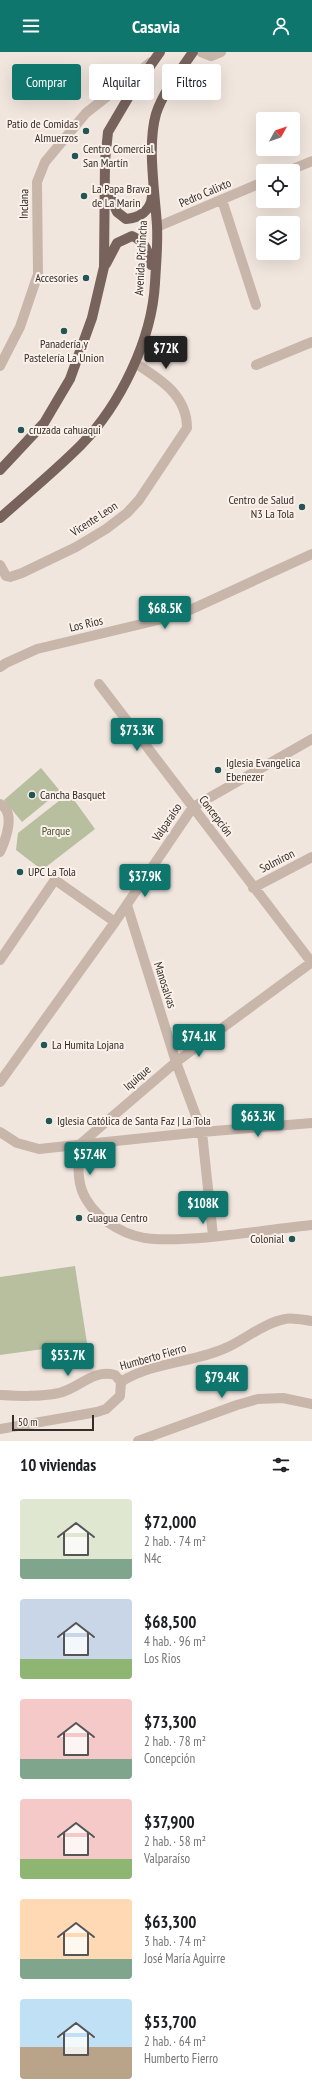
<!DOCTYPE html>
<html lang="es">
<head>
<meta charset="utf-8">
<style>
	body { margin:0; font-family:"PT Sans Narrow",sans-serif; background:#f2f2f2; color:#202124; height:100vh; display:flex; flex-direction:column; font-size:15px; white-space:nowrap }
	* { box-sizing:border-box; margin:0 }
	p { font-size:13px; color:#757577 }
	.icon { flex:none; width:22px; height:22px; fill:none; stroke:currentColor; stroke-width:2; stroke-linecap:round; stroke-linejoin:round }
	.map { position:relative; height:1389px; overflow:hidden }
	.details { display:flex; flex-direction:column; background:#fff; flex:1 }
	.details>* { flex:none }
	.hud { position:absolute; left:12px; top:12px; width:288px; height:36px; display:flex; gap:8px }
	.needle { width:26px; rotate:50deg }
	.buttons { position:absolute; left:256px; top:60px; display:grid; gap:8px }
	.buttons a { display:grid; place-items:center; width:44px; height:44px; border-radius:4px; background:#fff; box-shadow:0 4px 16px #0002; font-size:20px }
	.scale { position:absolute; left:12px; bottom:10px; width:82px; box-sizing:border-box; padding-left:4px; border:2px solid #362c29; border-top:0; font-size:11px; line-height:14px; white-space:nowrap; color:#362c29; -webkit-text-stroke:3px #f9f1ea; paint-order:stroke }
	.price { position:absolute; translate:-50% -34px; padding:0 9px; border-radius:4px; background:#0f766e; color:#fff; font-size:13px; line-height:26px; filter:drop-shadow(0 1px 2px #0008) }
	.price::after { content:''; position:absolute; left:50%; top:24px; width:12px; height:9px; margin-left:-6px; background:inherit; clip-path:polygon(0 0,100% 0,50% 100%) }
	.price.active { background:#222; color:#fff }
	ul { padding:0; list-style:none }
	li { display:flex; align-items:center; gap:12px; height:100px; padding:0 20px }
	li span { display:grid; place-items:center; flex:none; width:112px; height:80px; border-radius:4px; color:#555 }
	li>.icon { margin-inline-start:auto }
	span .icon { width:48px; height:48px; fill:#fffc; stroke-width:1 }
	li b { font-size:17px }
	h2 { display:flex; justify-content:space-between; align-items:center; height:48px; padding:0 20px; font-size:17px }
	.tag { padding:0 14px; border-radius:4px; background:#fff; box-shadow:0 4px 16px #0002; font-size:14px; line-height:36px }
	.tag.active { background:#0f766e; color:#fff }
	header { display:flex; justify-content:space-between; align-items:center; height:52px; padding:0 20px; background:#0f766e; color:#fff; font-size:18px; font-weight:800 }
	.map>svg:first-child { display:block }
	.green { fill:#b7bf9f }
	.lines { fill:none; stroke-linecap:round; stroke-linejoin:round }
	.street { stroke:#c8b6ab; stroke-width:10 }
	.primary { stroke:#77635c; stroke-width:10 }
	.poi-dot { fill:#225554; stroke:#f9f1ea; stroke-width:1.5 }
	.labels { text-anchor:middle; stroke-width:4; stroke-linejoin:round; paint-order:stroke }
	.poi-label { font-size:12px; fill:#362c29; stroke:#f9f1ea; text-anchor:start }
	.street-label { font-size:12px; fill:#362c29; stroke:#f9f1ea }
	.park-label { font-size:12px; fill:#49532f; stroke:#f9f1ea }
</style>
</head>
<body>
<header><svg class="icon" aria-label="menu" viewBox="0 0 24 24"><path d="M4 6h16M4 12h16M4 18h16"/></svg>Casavia<svg class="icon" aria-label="person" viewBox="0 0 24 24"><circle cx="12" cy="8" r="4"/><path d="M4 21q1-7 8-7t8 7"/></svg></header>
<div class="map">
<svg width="312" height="1389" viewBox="0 0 312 1389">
	<rect width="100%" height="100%" fill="#f1e6de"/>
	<path class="green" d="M 41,716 L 60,739 L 22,770 L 4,748 Z
		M 69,741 L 95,777 L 42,818 L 16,798 L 18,781 Z
		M 75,1214 L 87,1291 L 0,1303 L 0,1225 Z"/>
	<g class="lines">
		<path class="street" d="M 201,0 L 211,4 L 221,0
			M 288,119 L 312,109
			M 222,148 L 256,253
			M 157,175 L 263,130
			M 256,313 L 312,290
			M 0,314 L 20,275 L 38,222 L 37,130 L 45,110 L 86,61 L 151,10
			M 0,513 L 6,524 L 10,525 L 22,521 L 76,495 L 106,477 L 127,461 L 139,448 L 187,376 C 187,343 160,327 135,311
			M 0,615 L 6,611 L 37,597 L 179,563 L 312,502
			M 99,632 L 312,911
			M 0,752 C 16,760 6,787 0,800
			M 253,836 L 312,805
			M 127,853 L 176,1010 L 202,1080 L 213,1184
			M 0,908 L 54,829 L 58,830 L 115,870
			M 312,910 L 176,1010 L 78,1094 C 79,1111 76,1131 86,1147 C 99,1170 129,1186 154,1187 C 205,1189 261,1178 312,1173
			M 0,1030 L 115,870 L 193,755 L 312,687
			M 0,1080 L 17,1091 L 39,1097 L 202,1080 L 312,1071
			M 121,1330 C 153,1309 196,1311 230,1294 C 248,1285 265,1271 285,1267 C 293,1265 304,1268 312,1269
			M 0,1343 C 20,1344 39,1345 59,1341 C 80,1336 92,1317 115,1323 L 121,1330
			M 0,1377 L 97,1360 L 106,1357 L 120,1344 L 121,1330
			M 138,1389 L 237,1353 L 258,1347 L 283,1346 L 312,1352"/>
		<path class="primary" d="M 107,138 L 117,160 L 126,167 C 139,166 151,159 152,144
			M 106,212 L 117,191 L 132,184 C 146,190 148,199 151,213
			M 0,418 L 44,371 L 70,327 L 92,266 L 104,215 L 105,109 L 108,80 L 131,41 L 160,0
			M 0,466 C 27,442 55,419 81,393 C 120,353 152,288 155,231 C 156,212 158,192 157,174 C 155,141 147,93 156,62 C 163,40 180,19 193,0"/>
	</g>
	<g class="poi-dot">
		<circle cx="86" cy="79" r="4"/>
		<circle cx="75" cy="104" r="4"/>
		<circle cx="84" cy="144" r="4"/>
		<circle cx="86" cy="226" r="4"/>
		<circle cx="64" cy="279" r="4"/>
		<circle cx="21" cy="378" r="4"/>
		<circle cx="302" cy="455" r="4"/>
		<circle cx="218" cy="718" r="4"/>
		<circle cx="32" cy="743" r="4"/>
		<circle cx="20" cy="820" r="4"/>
		<circle cx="44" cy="993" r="4"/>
		<circle cx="49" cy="1069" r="4"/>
		<circle cx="79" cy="1166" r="4"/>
		<circle cx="292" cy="1187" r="4"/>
	</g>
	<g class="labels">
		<g class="poi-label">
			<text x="78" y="76" text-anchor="end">Patio de Comidas<tspan x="78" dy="14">Almuerzos</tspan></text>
			<text x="83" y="101">Centro Comercial<tspan x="83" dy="14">San Martín</tspan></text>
			<text x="92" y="141">La Papa Brava<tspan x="92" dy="14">de La Marin</tspan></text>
			<text x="78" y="230" text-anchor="end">Accesories</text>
			<text x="64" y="296" text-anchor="middle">Panadería y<tspan x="64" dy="14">Pastelería La Union</tspan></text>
			<text x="29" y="382">cruzada cahuaqui</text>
			<text x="294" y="452" text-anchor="end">Centro de Salud<tspan x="294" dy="14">N3 La Tola</tspan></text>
			<text x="226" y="715">Iglesia Evangelica<tspan x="226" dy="14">Ebenezer</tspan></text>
			<text x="40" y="747">Cancha Basquet</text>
			<text x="28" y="824">UPC La Tola</text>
			<text x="52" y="997">La Humita Lojana</text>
			<text x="57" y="1073">Iglesia Católica de Santa Faz | La Tola</text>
			<text x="87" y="1170">Guagua Centro</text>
			<text x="284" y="1191" text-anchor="end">Colonial</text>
		</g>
		<g class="street-label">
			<text transform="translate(205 141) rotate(-23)" y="4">Pedro Calixto</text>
			<text transform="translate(24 152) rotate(-89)" y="4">Inclana</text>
			<text transform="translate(141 206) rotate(-87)" y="4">Avenida Pichincha</text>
			<text transform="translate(94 467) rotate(-33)" y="4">Vicente Leon</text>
			<text transform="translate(86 572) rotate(-13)" y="4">Los Rios</text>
			<text transform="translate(216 764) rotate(53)" y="4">Concepción</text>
			<text transform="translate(167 770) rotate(-56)" y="4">Valparaíso</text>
			<text transform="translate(277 809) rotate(-27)" y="4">Solmiron</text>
			<text transform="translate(165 933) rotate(72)" y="4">Manosalvas</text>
			<text transform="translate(137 1026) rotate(-41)" y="4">Iquique</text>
			<text transform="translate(153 1305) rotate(-16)" y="4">Humberto Fierro</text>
		</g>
		<g class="park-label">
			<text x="56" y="783">Parque</text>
		</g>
	</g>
</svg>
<div class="buttons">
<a><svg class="needle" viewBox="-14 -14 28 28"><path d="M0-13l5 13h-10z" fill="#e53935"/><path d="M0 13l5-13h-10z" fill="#757577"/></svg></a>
<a><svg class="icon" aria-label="locate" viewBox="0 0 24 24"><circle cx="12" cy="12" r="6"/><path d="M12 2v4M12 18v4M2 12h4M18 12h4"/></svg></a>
<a><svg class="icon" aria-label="layers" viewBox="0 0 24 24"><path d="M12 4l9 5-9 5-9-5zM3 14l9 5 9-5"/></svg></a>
</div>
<div class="scale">50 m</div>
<b class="price active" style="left:166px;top:318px">$72K</b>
<b class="price" style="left:165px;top:578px">$68.5K</b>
<b class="price" style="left:137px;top:700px">$73.3K</b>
<b class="price" style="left:145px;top:846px">$37.9K</b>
<b class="price" style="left:199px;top:1006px">$74.1K</b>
<b class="price" style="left:258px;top:1086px">$63.3K</b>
<b class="price" style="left:90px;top:1124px">$57.4K</b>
<b class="price" style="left:203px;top:1173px">$108K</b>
<b class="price" style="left:68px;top:1325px">$53.7K</b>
<b class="price" style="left:222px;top:1347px">$79.4K</b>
<div class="hud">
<a class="tag active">Comprar</a>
<a class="tag">Alquilar</a>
<a class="tag">Filtros</a>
</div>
</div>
<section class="details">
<h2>10 viviendas<svg class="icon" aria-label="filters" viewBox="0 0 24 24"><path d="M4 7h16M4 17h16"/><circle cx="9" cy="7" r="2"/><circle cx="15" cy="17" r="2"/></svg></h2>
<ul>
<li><span style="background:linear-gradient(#dfe7d0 75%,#7fa58c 0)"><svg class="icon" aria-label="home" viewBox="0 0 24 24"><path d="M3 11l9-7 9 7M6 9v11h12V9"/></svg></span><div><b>$72,000</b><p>2 hab. · 74 m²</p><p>N4c</p></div></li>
<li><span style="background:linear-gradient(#c9d6e8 75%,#8fb573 0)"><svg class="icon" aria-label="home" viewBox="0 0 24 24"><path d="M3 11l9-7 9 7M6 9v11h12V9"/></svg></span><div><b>$68,500</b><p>4 hab. · 96 m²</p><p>Los Rios</p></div></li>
<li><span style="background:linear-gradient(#f6c9c9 75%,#7fa58c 0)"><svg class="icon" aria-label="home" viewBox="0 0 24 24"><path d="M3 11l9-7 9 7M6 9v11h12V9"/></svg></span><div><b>$73,300</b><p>2 hab. · 78 m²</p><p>Concepción</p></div></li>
<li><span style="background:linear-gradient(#f6c9c9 75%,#8fb573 0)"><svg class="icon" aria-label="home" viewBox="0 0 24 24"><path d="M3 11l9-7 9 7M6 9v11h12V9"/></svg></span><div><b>$37,900</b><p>2 hab. · 58 m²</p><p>Valparaíso</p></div></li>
<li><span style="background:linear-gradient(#ffd9b3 75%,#7fa58c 0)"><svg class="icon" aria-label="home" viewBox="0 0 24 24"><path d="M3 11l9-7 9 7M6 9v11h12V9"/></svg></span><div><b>$63,300</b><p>3 hab. · 74 m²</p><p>José María Aguirre</p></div></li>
<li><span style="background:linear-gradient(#bfe0f5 60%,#b9a48a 0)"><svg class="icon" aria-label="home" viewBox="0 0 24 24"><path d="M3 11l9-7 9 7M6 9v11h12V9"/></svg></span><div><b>$53,700</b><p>2 hab. · 64 m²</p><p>Humberto Fierro</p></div></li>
</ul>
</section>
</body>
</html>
